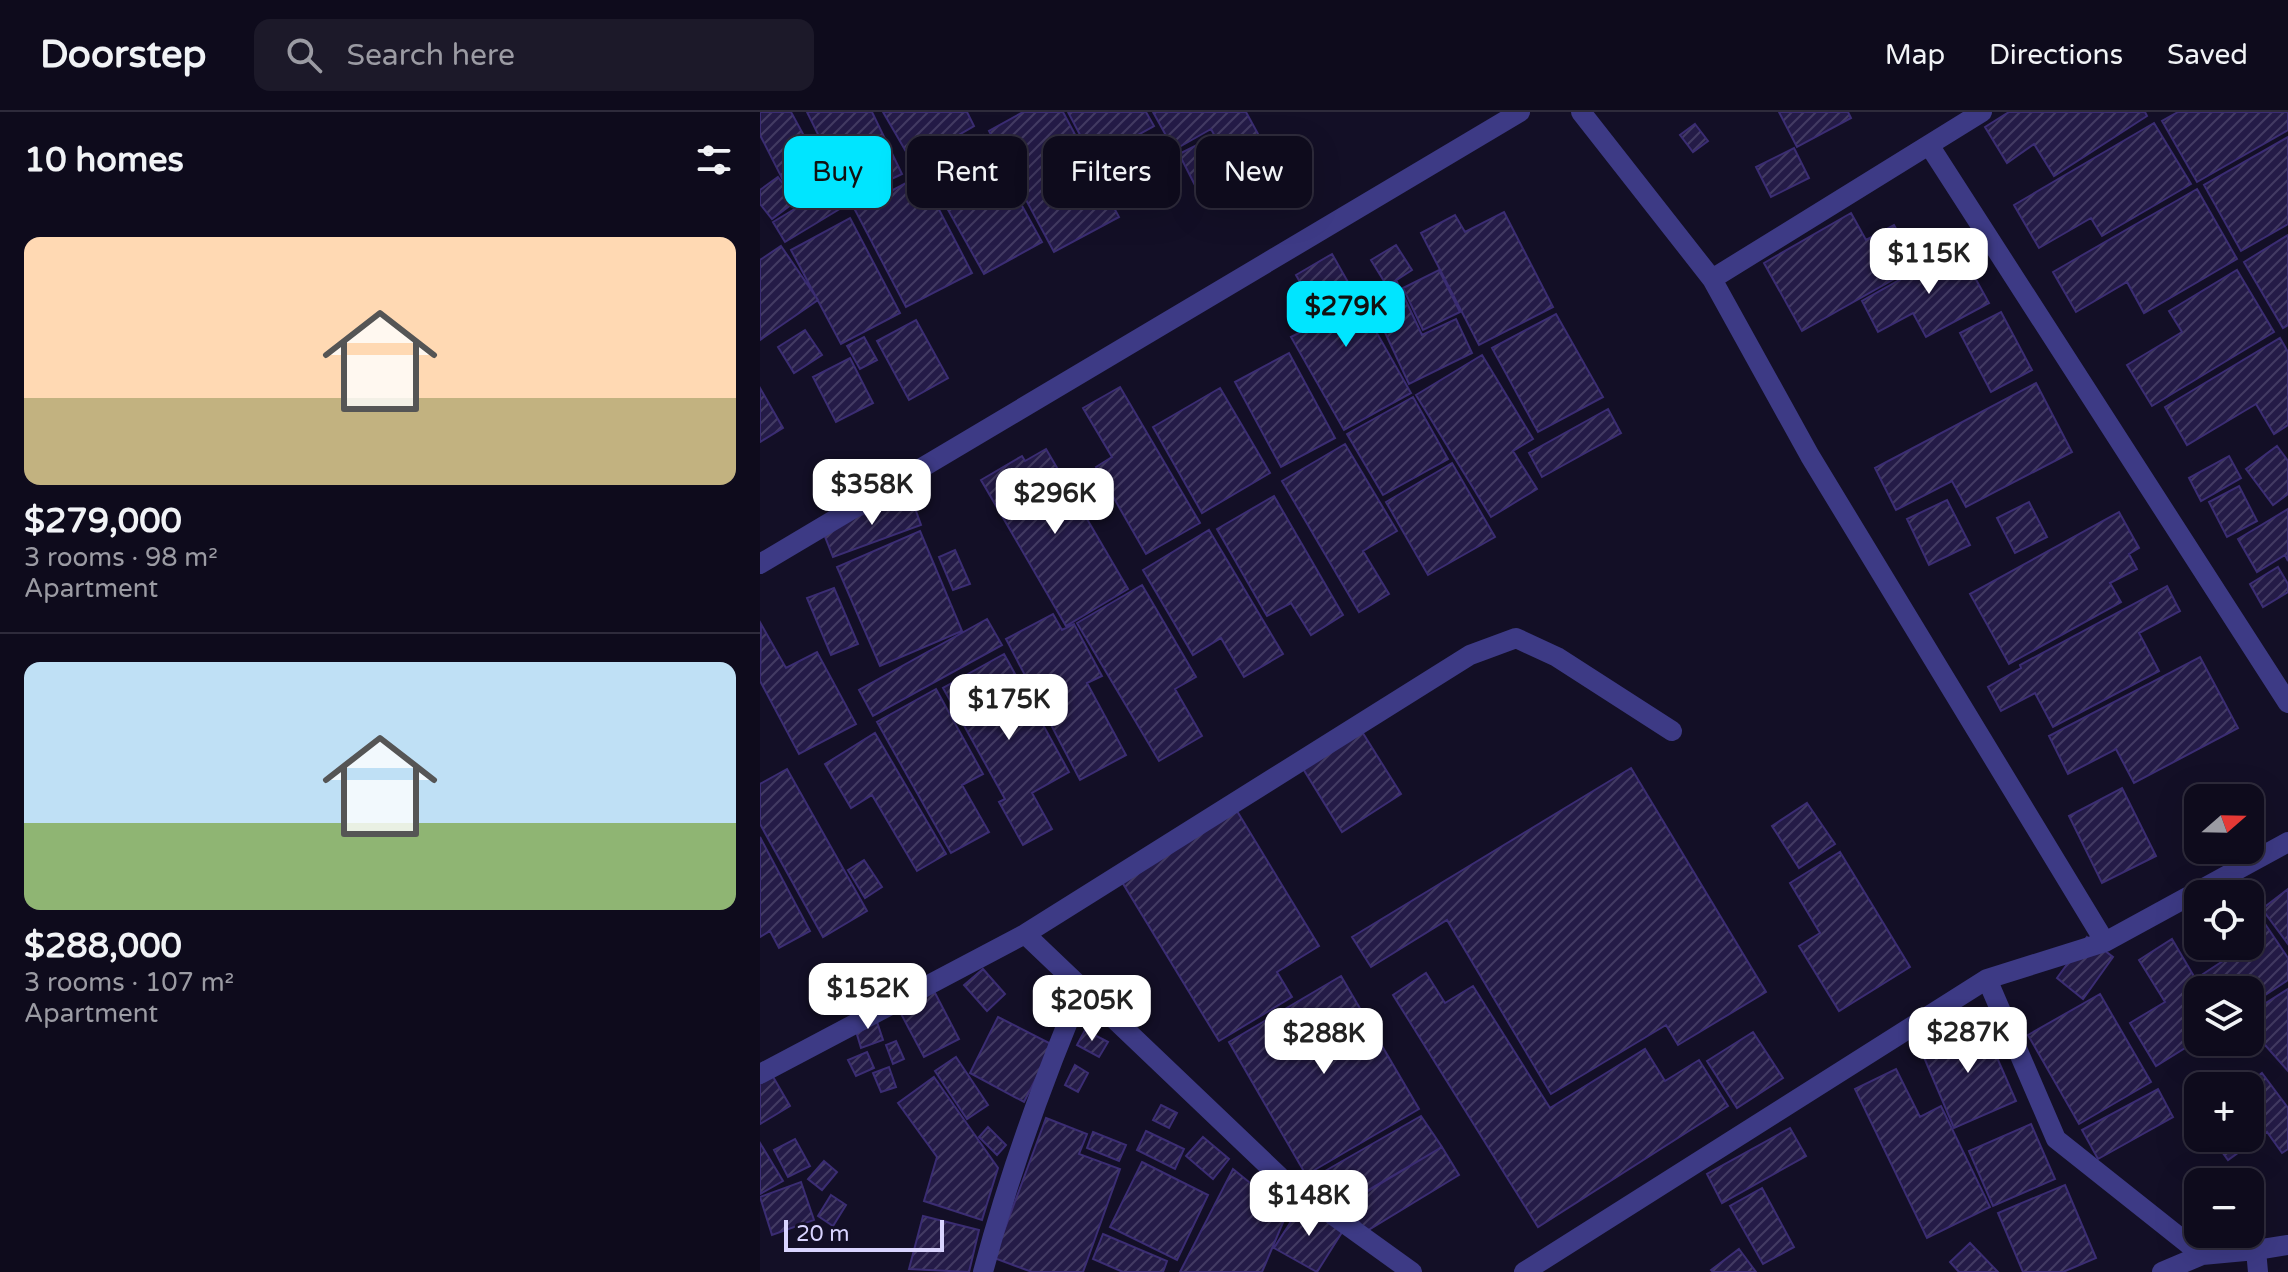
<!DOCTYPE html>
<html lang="en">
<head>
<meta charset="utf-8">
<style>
	body { margin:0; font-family:"Varela Round",sans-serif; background:#1c1929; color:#f1f3f6; height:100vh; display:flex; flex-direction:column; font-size:30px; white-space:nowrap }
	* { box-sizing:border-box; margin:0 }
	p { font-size:26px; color:#9b9ba3 }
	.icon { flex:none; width:44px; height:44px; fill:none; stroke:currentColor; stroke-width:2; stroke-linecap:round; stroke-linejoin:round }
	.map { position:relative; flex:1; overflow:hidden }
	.sheet { display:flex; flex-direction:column; background:#0e0b1c; width:760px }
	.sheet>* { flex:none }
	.top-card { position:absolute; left:24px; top:24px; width:760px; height:72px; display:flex; gap:16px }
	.needle { width:52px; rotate:70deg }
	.buttons { position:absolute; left:1424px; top:672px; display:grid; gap:16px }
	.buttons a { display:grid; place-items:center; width:80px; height:80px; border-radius:16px; background:#0e0b1c; box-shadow:0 8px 32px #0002,0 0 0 2px #2e2b3b; font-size:40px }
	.scale { position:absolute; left:24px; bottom:20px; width:160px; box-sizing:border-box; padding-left:8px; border:4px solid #d9d4ff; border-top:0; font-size:22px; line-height:28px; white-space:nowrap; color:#d9d4ff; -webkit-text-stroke:6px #130f26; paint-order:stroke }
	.price { position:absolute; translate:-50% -68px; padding:0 18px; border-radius:16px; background:#fff; color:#222; font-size:26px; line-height:52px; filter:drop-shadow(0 2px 4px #0008) }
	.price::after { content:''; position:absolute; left:50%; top:48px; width:24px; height:18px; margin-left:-12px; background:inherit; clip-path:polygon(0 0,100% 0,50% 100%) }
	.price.current { background:#00e5ff; color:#111 }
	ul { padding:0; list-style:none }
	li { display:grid; align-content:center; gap:16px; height:424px; padding:0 24px }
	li+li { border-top:2px solid #2e2b3b }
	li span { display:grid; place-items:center; height:248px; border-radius:16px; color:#555 }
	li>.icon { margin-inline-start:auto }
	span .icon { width:144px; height:144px; fill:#fffc; stroke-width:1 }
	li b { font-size:34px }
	h2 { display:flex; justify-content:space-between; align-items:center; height:96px; padding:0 24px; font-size:34px }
	.chip { padding:0 28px; border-radius:16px; background:#0e0b1c; box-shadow:0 8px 32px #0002,0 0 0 2px #2e2b3b; font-size:28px; line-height:72px }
	.chip.current { background:#00e5ff; color:#111 }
	header { display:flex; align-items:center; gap:48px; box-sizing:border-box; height:112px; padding:0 40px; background:#0e0b1c; border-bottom:2px solid #2e2b3b }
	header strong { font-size:38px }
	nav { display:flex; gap:44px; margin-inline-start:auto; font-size:28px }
	.search { width:560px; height:72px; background:#1c1929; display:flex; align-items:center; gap:20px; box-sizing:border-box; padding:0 28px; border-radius:16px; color:#9b9ba3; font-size:30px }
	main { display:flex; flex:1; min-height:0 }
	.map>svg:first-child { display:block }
	.building { fill:url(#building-hatch); stroke:#3b2d73; stroke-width:2 }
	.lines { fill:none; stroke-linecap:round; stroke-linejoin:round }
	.street { stroke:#3d3a85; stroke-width:20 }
</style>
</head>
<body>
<header>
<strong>Doorstep</strong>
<div class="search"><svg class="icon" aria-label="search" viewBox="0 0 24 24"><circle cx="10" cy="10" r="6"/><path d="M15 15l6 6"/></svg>Search here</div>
<nav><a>Map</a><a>Directions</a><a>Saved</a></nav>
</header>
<main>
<section class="sheet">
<h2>10 homes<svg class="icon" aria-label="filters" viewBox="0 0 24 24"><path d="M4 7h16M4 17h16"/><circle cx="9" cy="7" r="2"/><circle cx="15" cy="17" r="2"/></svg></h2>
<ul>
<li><span style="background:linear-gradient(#ffd9b3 65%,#c2b280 0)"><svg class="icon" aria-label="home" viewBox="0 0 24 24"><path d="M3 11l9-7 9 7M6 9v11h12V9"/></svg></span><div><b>$279,000</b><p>3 rooms · 98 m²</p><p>Apartment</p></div></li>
<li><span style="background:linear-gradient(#bfe0f5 65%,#8fb573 0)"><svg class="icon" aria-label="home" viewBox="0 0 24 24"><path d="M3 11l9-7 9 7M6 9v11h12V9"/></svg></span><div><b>$288,000</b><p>3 rooms · 107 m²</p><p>Apartment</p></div></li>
</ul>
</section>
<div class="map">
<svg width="1528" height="1160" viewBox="0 0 1528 1160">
	<defs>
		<pattern id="building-hatch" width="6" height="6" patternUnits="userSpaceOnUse" patternTransform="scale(2)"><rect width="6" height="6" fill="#241b47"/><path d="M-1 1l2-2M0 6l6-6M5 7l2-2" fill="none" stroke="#433b63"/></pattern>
	</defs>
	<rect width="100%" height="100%" fill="#130f26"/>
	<path class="building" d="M 0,0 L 31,0 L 61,55 L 26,74 L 0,23 Z
		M 47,0 L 112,0 L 142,62 L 90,87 Z
		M 123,0 L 207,0 L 214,14 L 152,50 Z
		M 263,0 L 303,0 L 359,105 L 294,140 L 229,19 Z
		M 308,0 L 386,0 L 394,14 L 369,28 L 395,77 L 359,97 Z
		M 393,0 L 486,0 L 509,42 L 475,61 L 451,17 L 414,38 Z
		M 1019,0 L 1088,0 L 1091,6 L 1037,35 Z
		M 1249,0 L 1385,0 L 1387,4 L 1294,64 L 1274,32 L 1247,51 L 1225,15 Z
		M 1418,0 L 1528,0 L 1528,18 L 1437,70 L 1402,9 Z
		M 1394,11 L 1431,72 L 1342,124 L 1331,106 L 1279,136 L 1254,93 Z
		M 935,12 L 948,29 L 933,40 L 920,23 Z
		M 223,23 L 282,130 L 224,162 L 164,55 Z
		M 1528,25 L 1528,112 L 1481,139 L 1444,73 Z
		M 449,27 L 469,64 L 439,81 L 419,42 Z
		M 1034,36 L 1049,66 L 1011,85 L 996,55 Z
		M 161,63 L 212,161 L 146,195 L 95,98 Z
		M 18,65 L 36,89 L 12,107 L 0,92 L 0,78 Z
		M 71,75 L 83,95 L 25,130 L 13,110 Z
		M 1437,77 L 1477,147 L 1384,201 L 1367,170 L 1316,200 L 1293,160 Z
		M 744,100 L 793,195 L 719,233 L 661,121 L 695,103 L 705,120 Z
		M 1091,101 L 1106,128 L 1134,113 L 1157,154 L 1042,219 L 1004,151 Z
		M 90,106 L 140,201 L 81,232 L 31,138 Z
		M 1528,123 L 1528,213 L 1523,216 L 1484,150 Z
		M 636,133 L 652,158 L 627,174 L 611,148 Z
		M 21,134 L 58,188 L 0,228 L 0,148 Z
		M 1198,135 L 1229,191 L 1166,225 L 1153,201 L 1118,220 L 1102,189 Z
		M 572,142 L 651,281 L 584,318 L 531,225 L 562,209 L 536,163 Z
		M 679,158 L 700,200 L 663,218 L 643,176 Z
		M 1477,158 L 1514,220 L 1392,294 L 1367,253 L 1422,220 L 1409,199 Z
		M 637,170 L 662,223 L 696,207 L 712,241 L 649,272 L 608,184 Z
		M 1241,200 L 1272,258 L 1231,280 L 1200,221 Z
		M 796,202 L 843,285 L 778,320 L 732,236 Z
		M 156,208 L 188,266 L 149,288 L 117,229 Z
		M 45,218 L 62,243 L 34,261 L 18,235 Z
		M 104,225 L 117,248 L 100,257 L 87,234 Z
		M 1520,226 L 1528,240 L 1528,313 L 1514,322 L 1496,292 L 1427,333 L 1405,295 Z
		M 529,241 L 575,326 L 521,355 L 475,270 Z
		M 722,243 L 773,327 L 753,339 L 777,377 L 731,405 L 656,283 Z
		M 90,246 L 113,291 L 76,310 L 53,265 Z
		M 1276,271 L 1312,340 L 1206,395 L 1192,369 L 1136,398 L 1115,356 Z
		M 360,275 L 440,411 L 386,442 L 336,355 L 352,345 L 323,296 Z
		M 0,276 L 23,316 L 0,330 Z
		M 460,276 L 510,361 L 442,401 L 393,315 Z
		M 653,285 L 688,347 L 623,383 L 587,322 Z
		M 848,297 L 861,321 L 782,365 L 769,341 Z
		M 585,332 L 637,419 L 603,439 L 629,482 L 599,500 L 522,369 Z
		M 1517,334 L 1528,349 L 1528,382 L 1513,393 L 1486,357 Z
		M 286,337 L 368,477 L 306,514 L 221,368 L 262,344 L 265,349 Z
		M 1469,344 L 1481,366 L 1441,389 L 1429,366 Z
		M 692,351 L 735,425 L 668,463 L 626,390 Z
		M 1479,374 L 1497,409 L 1467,425 L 1449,390 Z
		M 514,384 L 583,503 L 551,523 L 531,491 L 507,504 L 457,417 Z
		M 151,385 L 161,413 L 73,445 L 62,417 Z
		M 1187,388 L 1210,433 L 1169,453 L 1147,407 Z
		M 1269,390 L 1287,425 L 1255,441 L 1237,406 Z
		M 1528,397 L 1528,449 L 1525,443 L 1497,460 L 1478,427 Z
		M 1359,400 L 1379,436 L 1369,442 L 1377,457 L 1350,471 L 1361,490 L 1249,552 L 1210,482 Z
		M 449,418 L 523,542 L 484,565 L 461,526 L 433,543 L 383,458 Z
		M 160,419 L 202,519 L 120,554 L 77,455 Z
		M 195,438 L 210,472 L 193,478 L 179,445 Z
		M 1518,455 L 1528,472 L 1528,480 L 1503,495 L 1490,472 Z
		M 382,473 L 436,565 L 415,577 L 442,624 L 399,649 L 317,511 Z
		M 1407,474 L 1420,499 L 1379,521 L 1399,559 L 1293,615 L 1275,581 L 1241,599 L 1228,575 L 1261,556 L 1260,553 Z
		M 74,476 L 98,532 L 71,543 L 47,486 Z
		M 293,502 L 302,518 L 314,512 L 342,564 L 327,571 L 366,643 L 320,668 L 246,527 Z
		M 227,507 L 242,533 L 113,604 L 99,578 Z
		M 1,512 L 26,556 L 57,540 L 96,612 L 39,642 L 0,569 Z
		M 244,542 L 309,660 L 272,681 L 292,717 L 263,733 L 239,690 L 245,687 L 183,576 Z
		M 1440,545 L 1478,616 L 1374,671 L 1356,637 L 1308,662 L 1289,624 Z
		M 176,577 L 223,662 L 202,673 L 229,720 L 191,741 L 117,610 Z
		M 601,618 L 641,682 L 582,720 L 542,655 Z
		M 115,621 L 186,742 L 157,759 L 112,683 L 91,696 L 65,652 Z
		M 871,656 L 1006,880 L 918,933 L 906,913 L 791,982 L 687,808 L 611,855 L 592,825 Z
		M 27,657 L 107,799 L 63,825 L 0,712 L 0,672 Z
		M 1465,673 L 1472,686 L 1441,686 Z
		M 1362,676 L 1396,744 L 1342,771 L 1309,704 Z
		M 1047,691 L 1075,732 L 1039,756 L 1012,714 Z
		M 477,699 L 559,834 L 517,860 L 532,885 L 459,929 L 362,770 Z
		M 0,725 L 50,819 L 19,836 L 10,819 L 0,825 Z
		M 1080,740 L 1150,855 L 1079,899 L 1039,834 L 1060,821 L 1030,771 Z
		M 104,748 L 122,775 L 105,786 L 88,758 Z
		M 1528,777 L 1528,832 L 1502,797 Z
		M 1491,791 L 1528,846 L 1528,868 L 1490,893 L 1490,878 L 1445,878 L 1437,866 L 1475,841 L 1470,834 L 1490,834 Z
		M 1327,825 L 1353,845 L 1323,887 L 1297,866 Z
		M 1412,827 L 1442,878 L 1438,878 L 1438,928 L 1396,954 L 1370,911 L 1405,890 L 1379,848 Z
		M 223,857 L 245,882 L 227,899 L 204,873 Z
		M 666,861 L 685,891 L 713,874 L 790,996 L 885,937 L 905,969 L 939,948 L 968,994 L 778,1115 L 633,883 Z
		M 581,864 L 659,997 L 546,1063 L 469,930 Z
		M 1528,877 L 1528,959 L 1490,916 L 1490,901 Z
		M 174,879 L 199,927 L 164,945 L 139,898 Z
		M 1340,882 L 1391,970 L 1319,1012 L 1268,923 Z
		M 114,901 L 123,928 L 101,936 L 93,909 Z
		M 238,905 L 293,933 L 264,990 L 210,961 Z
		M 1221,909 L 1256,989 L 1194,1016 L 1160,936 Z
		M 325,918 L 348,930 L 339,945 L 317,933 Z
		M 993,920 L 1023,966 L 977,996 L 947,949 Z
		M 136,929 L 144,947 L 133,952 L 126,933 Z
		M 107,940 L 114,956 L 96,964 L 88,948 Z
		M 196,945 L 228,993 L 207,1007 L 175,959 Z
		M 5,951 L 30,994 L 0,1012 L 0,954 Z
		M 315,953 L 328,961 L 318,980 L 305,973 Z
		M 129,955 L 136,975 L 121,980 L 113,961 Z
		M 1136,957 L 1160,1005 L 1181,994 L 1230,1095 L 1167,1126 L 1095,977 Z
		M 1502,961 L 1528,996 L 1528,1037 L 1522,1041 L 1507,1020 L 1468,1048 L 1452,1026 L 1490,1026 L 1490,974 L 1485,974 Z
		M 174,965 L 238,1056 L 222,1108 L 164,1089 L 177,1045 L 138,991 Z
		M 1398,977 L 1413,1005 L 1338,1047 L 1322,1018 Z
		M 401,993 L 417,1001 L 409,1016 L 393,1008 Z
		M 661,1004 L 682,1035 L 584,1092 L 565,1059 Z
		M 286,1006 L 327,1022 L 319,1042 L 360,1057 L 323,1160 L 272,1160 L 234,1146 Z
		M 1271,1012 L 1295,1067 L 1233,1094 L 1209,1039 Z
		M 228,1015 L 246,1033 L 237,1043 L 219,1025 Z
		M 1030,1016 L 1046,1044 L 962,1091 L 947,1062 Z
		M 386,1019 L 424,1037 L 415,1057 L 377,1038 Z
		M 333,1020 L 366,1033 L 359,1049 L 327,1036 Z
		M 443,1025 L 469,1047 L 453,1067 L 426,1044 Z
		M 35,1027 L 50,1054 L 28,1065 L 14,1038 Z
		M 0,1031 L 23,1069 L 0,1082 Z
		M 682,1035 L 699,1063 L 605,1120 L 588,1091 Z
		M 64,1049 L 77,1060 L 62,1078 L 48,1067 Z
		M 382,1050 L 448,1083 L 417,1148 L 350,1115 Z
		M 473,1057 L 527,1101 L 502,1160 L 420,1160 Z
		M 41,1070 L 54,1108 L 12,1123 L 0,1085 Z
		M 1305,1073 L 1336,1146 L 1303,1160 L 1263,1160 L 1238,1101 Z
		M 1002,1076 L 1034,1135 L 1003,1152 L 970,1094 Z
		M 71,1083 L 86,1093 L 73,1114 L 58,1104 Z
		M 543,1091 L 584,1117 L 557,1160 L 514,1136 Z
		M 163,1104 L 219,1118 L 209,1160 L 149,1157 Z
		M 343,1122 L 407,1149 L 403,1160 L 363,1160 L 333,1147 Z
		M 1210,1131 L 1238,1160 L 1199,1160 L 1190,1150 Z
		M 979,1137 L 996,1160 L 953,1160 L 951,1158 Z"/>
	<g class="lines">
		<path class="street" d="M 821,0 L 952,167 L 1050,344 L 1345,830
			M 1169,33 L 1528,591
			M 952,167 L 1222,0
			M 0,452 L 760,0
			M 265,822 L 520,1065 L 652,1160
			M 1227,867 L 1296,1027 L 1442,1143 L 1496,1138 L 1498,1160
			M 0,962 L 265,822 L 710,543 L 756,526 L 797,545 L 912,619
			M 1496,1138 L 1528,1133
			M 223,1160 C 249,1062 282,971 321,878
			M 764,1160 L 1227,867 L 1345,830 L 1528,730
			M 1402,1160 L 1442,1143"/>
	</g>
</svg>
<div class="buttons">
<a><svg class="needle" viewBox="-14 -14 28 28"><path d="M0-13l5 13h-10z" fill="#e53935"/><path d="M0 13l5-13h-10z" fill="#9b9ba3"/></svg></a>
<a><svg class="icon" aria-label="locate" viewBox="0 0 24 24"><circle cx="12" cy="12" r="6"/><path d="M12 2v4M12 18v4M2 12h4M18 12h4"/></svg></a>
<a><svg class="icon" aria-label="layers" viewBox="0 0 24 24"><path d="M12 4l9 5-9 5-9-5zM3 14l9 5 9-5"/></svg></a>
<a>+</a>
<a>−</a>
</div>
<div class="scale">20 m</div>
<b class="price" style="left:1169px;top:184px">$115K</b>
<b class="price current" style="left:586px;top:237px">$279K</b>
<b class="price" style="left:112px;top:415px">$358K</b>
<b class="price" style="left:295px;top:424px">$296K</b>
<b class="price" style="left:249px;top:630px">$175K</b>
<b class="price" style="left:108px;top:919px">$152K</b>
<b class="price" style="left:332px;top:931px">$205K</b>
<b class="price" style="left:1208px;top:963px">$287K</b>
<b class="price" style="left:564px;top:964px">$288K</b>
<b class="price" style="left:549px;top:1126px">$148K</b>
<div class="top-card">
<a class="chip current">Buy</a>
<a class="chip">Rent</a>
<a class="chip">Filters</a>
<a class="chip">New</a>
</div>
</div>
</main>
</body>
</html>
